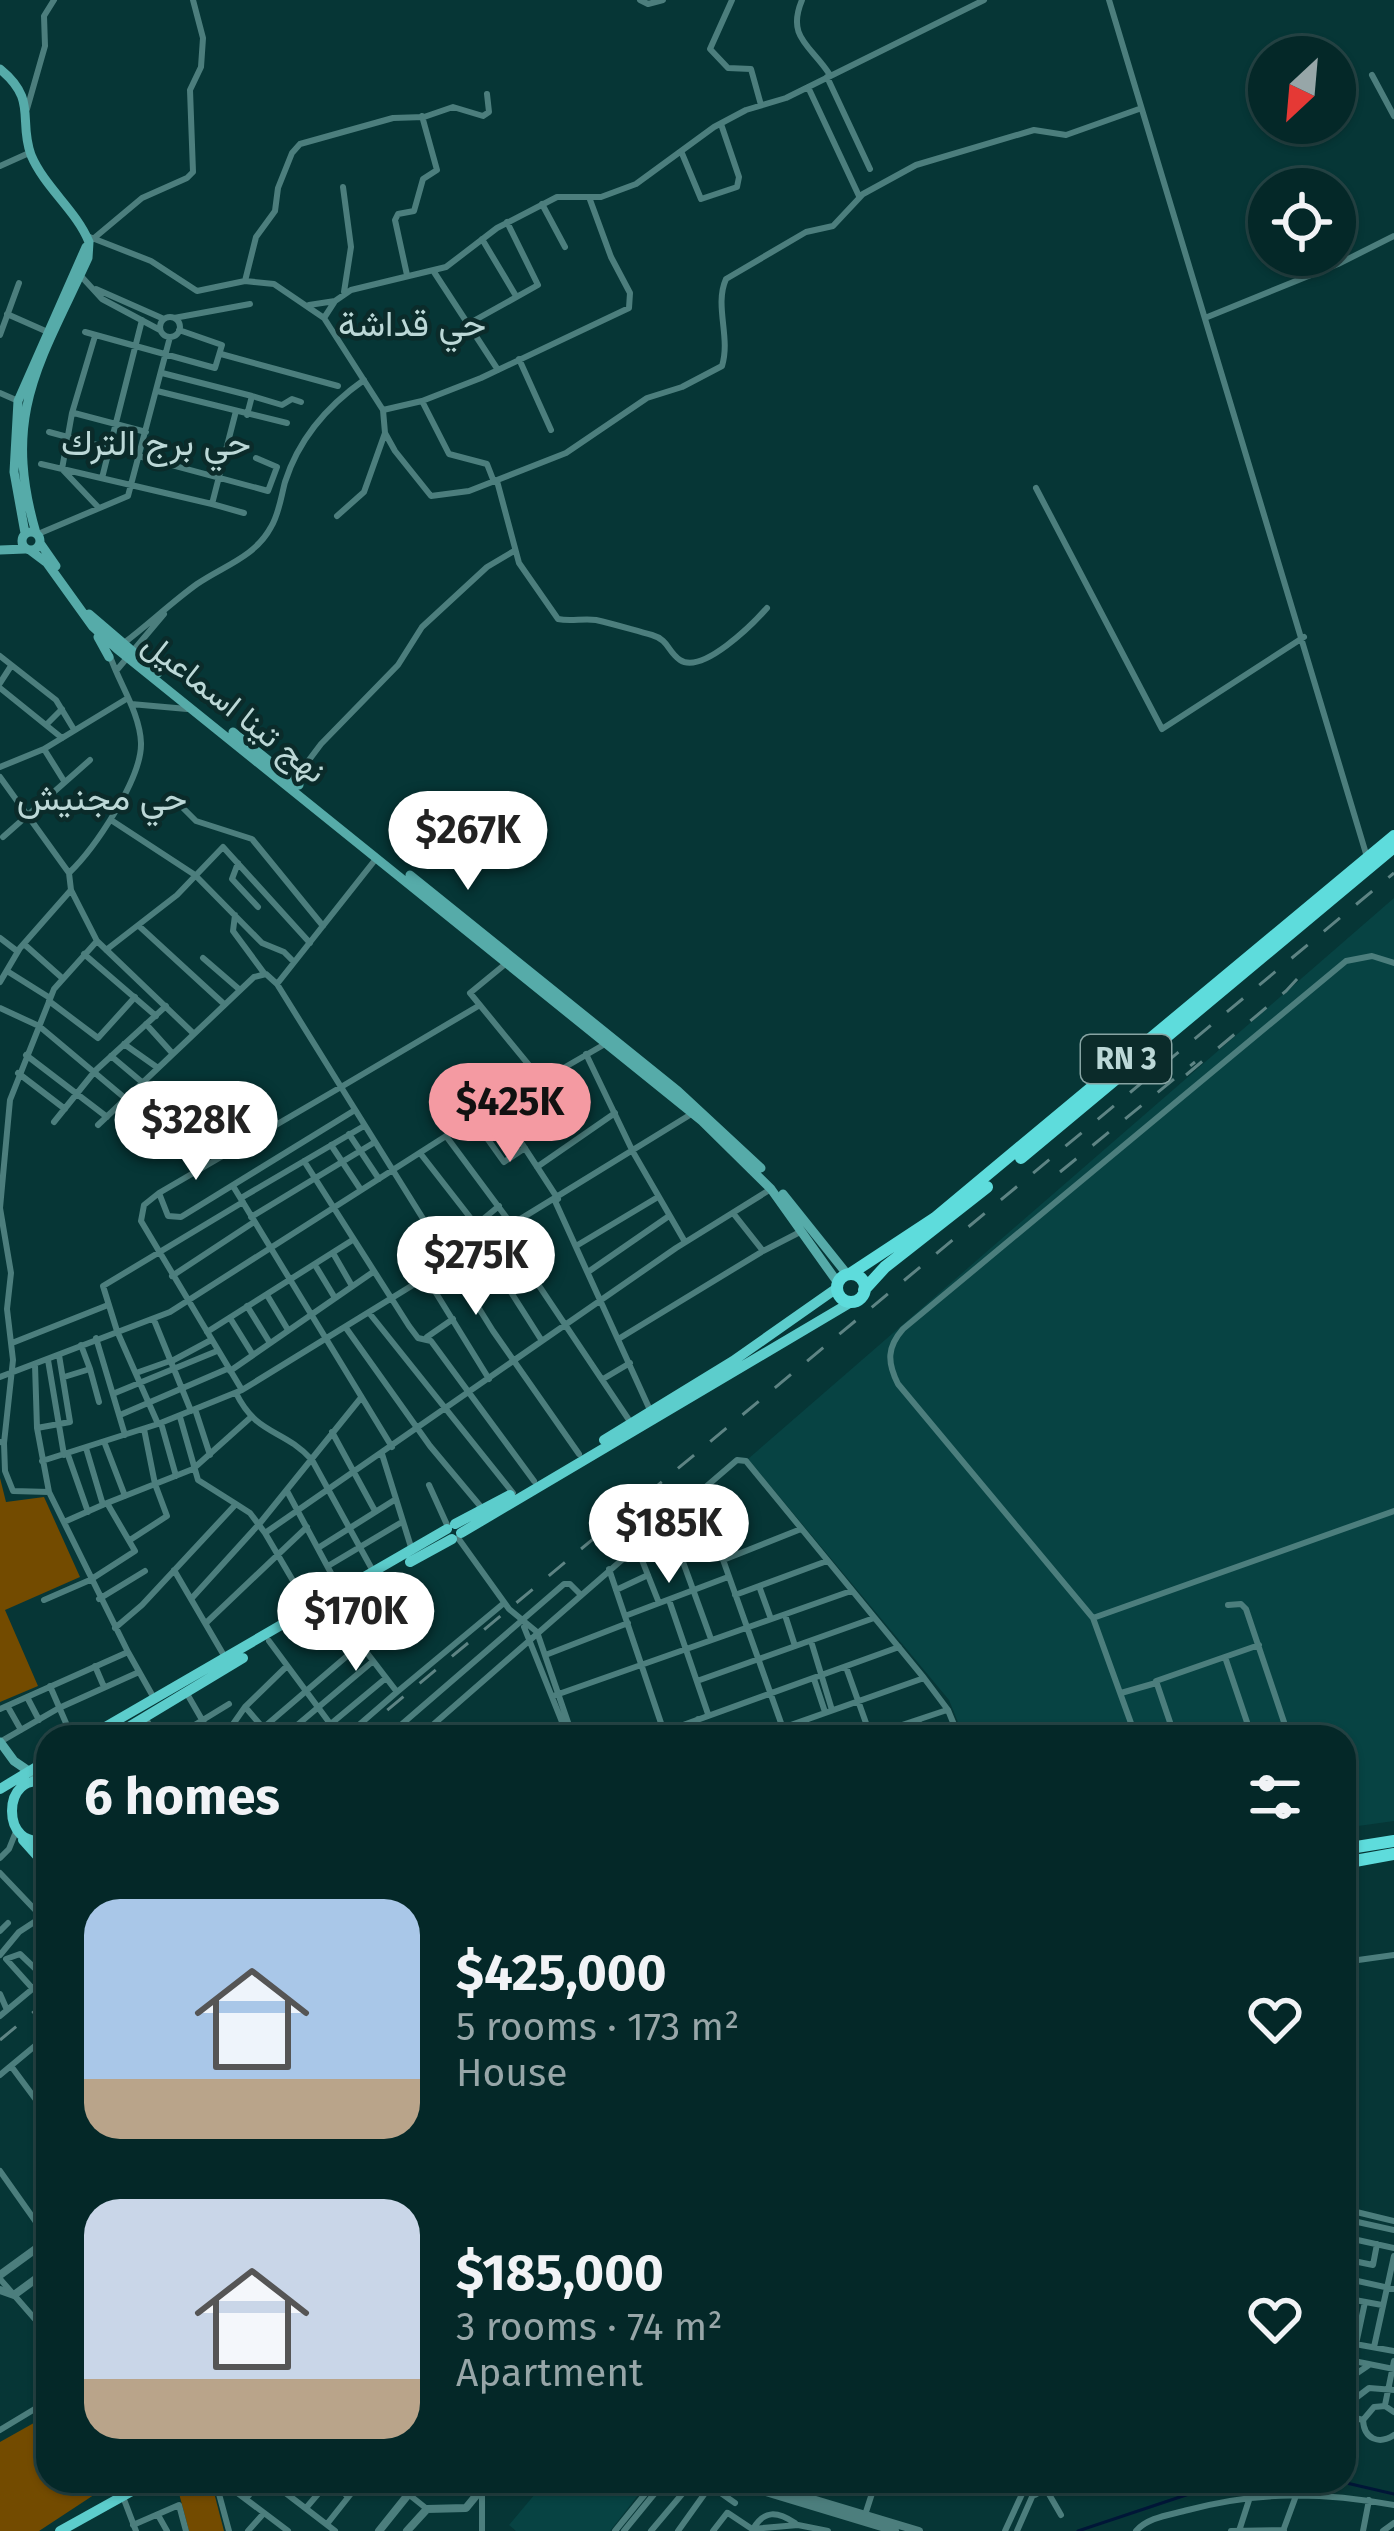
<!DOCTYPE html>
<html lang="en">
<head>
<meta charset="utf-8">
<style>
	body { margin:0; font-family:"Fira Sans",Vazirmatn,sans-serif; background:#0d3030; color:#f1f3f6; height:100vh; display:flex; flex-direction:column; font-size:45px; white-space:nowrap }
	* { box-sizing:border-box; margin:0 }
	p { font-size:39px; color:#97a6a8 }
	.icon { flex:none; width:66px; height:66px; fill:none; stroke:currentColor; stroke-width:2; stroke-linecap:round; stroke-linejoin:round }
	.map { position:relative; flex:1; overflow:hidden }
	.panel { position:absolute; left:36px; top:1725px; width:1320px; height:768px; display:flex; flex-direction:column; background:#042828; border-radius:36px; box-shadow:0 3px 9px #0004,0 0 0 3px #254445 }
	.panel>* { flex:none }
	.needle { width:78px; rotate:206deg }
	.controls { position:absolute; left:1248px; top:36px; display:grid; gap:24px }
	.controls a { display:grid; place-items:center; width:108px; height:108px; border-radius:50%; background:#042828; box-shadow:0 3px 9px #0004,0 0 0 3px #254445; font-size:60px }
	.price { position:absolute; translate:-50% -102px; padding:0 27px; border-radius:42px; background:#fff; color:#222; font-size:39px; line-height:78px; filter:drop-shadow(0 3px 6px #0008) }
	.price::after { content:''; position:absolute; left:50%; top:72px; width:36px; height:27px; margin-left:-18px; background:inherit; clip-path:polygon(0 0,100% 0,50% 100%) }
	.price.selected { background:#f49aa2; color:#111 }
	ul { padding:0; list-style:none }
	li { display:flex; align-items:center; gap:36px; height:300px; padding:0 48px }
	li span { display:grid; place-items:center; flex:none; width:336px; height:240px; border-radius:36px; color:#555 }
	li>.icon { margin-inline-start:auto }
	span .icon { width:144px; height:144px; fill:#fffc; stroke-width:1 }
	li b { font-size:51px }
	h2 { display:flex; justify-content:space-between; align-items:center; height:144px; padding:0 48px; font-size:51px }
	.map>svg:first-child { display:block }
	.built { fill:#074343 }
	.green { fill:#734b00 }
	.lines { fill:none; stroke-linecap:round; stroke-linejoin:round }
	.stream { stroke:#001637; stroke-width:3 }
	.minor { stroke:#4c7e7d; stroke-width:6 }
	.tertiary { stroke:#4c7e7d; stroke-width:8 }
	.secondary { stroke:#56aba9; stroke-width:9 }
	.primary { stroke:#5ccdcc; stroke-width:10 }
	.trunk { stroke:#5edcdc; stroke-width:12 }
	.rail { stroke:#5e8484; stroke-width:3; stroke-dasharray:21 21; stroke-linecap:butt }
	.labels { text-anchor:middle; stroke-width:9; stroke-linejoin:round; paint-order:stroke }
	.shield { fill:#0b2b2a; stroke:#87a4a3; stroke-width:3 }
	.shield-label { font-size:30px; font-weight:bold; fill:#bcd8d7 }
	.street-label { font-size:33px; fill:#bcd8d7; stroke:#0b2b2a }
	.neighbourhood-label { font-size:36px; fill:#bcd8d7; stroke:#0b2b2a }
</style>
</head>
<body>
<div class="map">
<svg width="1394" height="2531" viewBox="0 0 1394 2531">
	<rect width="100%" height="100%" fill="#063636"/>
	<path class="built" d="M 1394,898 L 1394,1821 L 1344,1828 L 1344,1737 L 964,1737 L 949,1700 L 748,1459 Z
		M 546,2481 L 627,2482 L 639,2494 L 610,2531 L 516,2531 L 509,2525 Z"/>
	<path class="green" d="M 0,1478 L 6,1502 L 44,1497 L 80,1577 L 5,1610 L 38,1686 L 0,1702 Z
		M 48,2415 L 48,2481 L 108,2481 L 109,2485 L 39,2531 L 0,2531 L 0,2442 Z
		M 211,2481 L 224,2531 L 189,2531 L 176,2482 Z"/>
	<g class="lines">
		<path class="stream" d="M 1338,2481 L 1394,2494
			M 1078,2531 L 1228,2481"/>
		<path class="minor" d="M 640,0 L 648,4 L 663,0
			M 732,0 L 710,49 L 728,68 L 751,69 L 761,105
			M 802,0 C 786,38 811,45 830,75
			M 1109,0 L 1367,857
			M 1372,75 L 1394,116
			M 827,77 L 870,169
			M 808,87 L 859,196
			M 27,109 L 45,46 L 44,16 L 54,0
			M 681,151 L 701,199 L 737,187 L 739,177 L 721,124
			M 0,166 L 29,153
			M 343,187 L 351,247 L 344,292
			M 542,204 L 565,247
			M 87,236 L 151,261 L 197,291 L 245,281 L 274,284 L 324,318 L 383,410 L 385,433 L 395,451 L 431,496 L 469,491 L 566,453 L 647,398 L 682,387 L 722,366 C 731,337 714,306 726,279 L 806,232 L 833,226 L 863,194 L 916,165 L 1034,130 L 1066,135 L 1139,109
			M 93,239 L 142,198 L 187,178 L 193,172 L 190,90 L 201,67 L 203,38 L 193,0
			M 482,239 L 516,296
			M 434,272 L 498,370
			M 80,275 L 102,299 L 160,330
			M 407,275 L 395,220 L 398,214 L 414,211 L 423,179 L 437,170 L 422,116
			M 245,281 L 256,237 L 275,211 L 278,188 L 292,153 L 300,144 L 393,118 L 424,117 L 453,107 L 483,116 L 489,112 L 487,94
			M 96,289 L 164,319
			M 309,305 L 335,301
			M 7,314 L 50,333
			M160 327a10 10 0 1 1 20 0a10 10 0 1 1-20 0Z
			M 174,318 L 250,304
			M 324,318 L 335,301 L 351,290 L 446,267 L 497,228 L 557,197 L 601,197 L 636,184 L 714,127 L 746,110 L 786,98 L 984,0
			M 1205,318 L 1338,264 L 1394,236
			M 468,324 L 538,285 L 507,222
			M 85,332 L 215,368 L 222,345 L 179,330
			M 0,335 L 19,283
			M 95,336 L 72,413 L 62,469 L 99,508
			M 221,354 L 338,386
			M 519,359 L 551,430
			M 162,373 L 252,396
			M 157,391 L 287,423
			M 0,393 L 16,400
			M 422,401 L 449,454 L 487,464 L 494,482
			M 383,410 L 422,401 L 481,378 L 629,308 L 630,293 L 611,257 L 589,197
			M 74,413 L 146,432
			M 247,415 L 252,396 L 282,405 L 292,399 L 301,402
			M 49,432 L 268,491 L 277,467 L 256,458
			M 41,464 L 212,504 L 236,411
			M 102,478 L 142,320
			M 497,481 L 519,563 L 558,619 C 571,622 582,618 596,620 C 614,624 633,630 652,635 C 669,640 667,651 680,660 C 702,675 753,624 767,608
			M 1036,488 L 1162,729 L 1304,637
			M 212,504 L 244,513
			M 337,516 L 364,492 L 385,433
			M 38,534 L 128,496 L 170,337
			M 124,643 C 149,624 172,602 197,584 C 223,566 255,557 271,527 C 279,514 281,497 285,482 C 299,438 327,406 364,380
			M 0,656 L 56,700 L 73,728
			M 116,671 L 164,614
			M 0,683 L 11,666
			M 0,688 L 62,738
			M 131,704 L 187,709
			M 46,725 L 62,709
			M 44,749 L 64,781
			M 0,767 L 44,749 L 128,698
			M 0,777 L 69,873
			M 294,780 L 321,744 L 398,665 L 422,627 L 487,567 L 514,551
			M 174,799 L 196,821 L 252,839 L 323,926
			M 111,820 L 195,875 L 262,943 L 284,952 L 294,962
			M 3,837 L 90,760
			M 238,863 L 232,879 L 258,907
			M 235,915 L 233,931 L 264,973
			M 139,926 L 224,1004
			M 0,938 L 17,951
			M 97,941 L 194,1034 L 254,977 L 266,974 L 277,984 L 341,1087 L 480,1005
			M 24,944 L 61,977
			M 106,950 L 177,895 L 223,847 L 310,943
			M 84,954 L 156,1016
			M 203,958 L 240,990
			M 509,961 L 470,993 L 542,1081
			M 7,971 L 50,998
			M 0,982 L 20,948 L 71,890 L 69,873 C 94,849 142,779 141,743 C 140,713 119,683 110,656
			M 277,984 L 375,860
			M 49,1001 L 98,1038 L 135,997
			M 0,1008 L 39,1026 L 126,1099
			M 146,1024 L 173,1054
			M 124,1044 L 158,1068
			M 586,1054 L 633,1152 L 685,1242
			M 26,1055 L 107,1117
			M 111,1056 L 143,1083
			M 18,1073 L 65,1109
			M 498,1107 L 558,1199
			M 355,1110 L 181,1217 L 168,1216 L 159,1193 L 341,1087 L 493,1331 L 579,1454
			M 474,1120 L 504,1162 L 525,1148
			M 54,1122 L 95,1071 L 166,1006
			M 98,1125 L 194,1034
			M 349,1134 L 379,1179
			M 446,1136 L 512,1225
			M 331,1145 L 361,1190
			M 420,1153 L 476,1225 L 499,1206
			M 304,1161 L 409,1326 L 418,1338 L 431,1341 L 534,1481
			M 537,1167 L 615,1113
			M 233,1186 L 392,1447
			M 241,1198 L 364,1126
			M 555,1201 L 650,1410
			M 251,1217 L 375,1142
			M 503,1232 L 631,1423
			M 481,1245 L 542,1341
			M 576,1246 L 658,1197
			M 443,1251 L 476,1225
			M 763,1251 L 802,1231
			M 333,1253 L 352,1286
			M 315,1265 L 335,1298
			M 588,1272 L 669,1216
			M 172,1276 L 254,1222
			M 428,1280 L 489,1379
			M 267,1295 L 288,1330
			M 247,1306 L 270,1343
			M 370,1314 L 513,1493
			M 230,1318 L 253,1355
			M 154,1320 L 191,1411
			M 346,1328 L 430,1446 L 481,1507
			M 207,1332 L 351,1241
			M 427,1337 L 453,1319
			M 96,1338 L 125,1435
			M 620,1338 L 763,1251 L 733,1213
			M 12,1343 L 108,1305
			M 48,1360 L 64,1455
			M 170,1362 L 211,1340
			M 90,1369 L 99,1402
			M 230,1371 L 373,1272
			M 136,1373 L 170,1361
			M 0,1377 L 170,1312 L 446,1136 L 605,1044
			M 64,1377 L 90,1369 L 81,1345
			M 603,1379 L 630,1363
			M 242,1390 L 693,1113
			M 115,1393 L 217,1351
			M 236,1393 C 257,1436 283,1428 312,1460 L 373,1571
			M 195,1409 L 210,1455
			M 120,1415 L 227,1369
			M 180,1417 L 198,1480 L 236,1504
			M 161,1423 L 176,1476
			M 158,1424 L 117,1331 L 103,1286 L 243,1202
			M 37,1428 L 70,1422 L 59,1355
			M 332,1432 L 375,1511
			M 0,1442 L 4,1443 L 5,1471 L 13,1491 L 49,1492
			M 4,1443 L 13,1360 L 7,1309 L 11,1273 L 0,1208 L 10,1100 L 54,989 L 97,941 L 71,890
			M 105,1444 L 125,1496
			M 86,1448 L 103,1505
			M 382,1454 L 411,1547
			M 68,1455 L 88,1512
			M 42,1461 L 158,1424 L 242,1390 L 141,1221 L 144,1205 L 159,1193
			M 429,1485 L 448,1527
			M 287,1491 L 339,1588
			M 694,1497 L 737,1460 L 746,1461 L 924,1678 L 948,1710 L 959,1737
			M 107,1503 L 193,1469 L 250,1418
			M 667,1518 L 711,1639
			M 458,1538 L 509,1609 L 537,1632 L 573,1737
			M 130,1540 L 167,1516 L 155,1484 L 144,1429
			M 636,1545 L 659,1603
			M 318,1548 L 396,1499
			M 723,1560 L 801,1529
			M 328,1566 L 402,1522
			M 609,1569 L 664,1732
			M 174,1570 L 226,1659
			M 759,1586 L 771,1619
			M 616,1590 L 648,1575
			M 735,1595 L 827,1561
			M 192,1598 L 260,1523 L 360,1399
			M 99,1599 L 145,1571
			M 44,1600 L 90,1580 L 135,1551 L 107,1503 L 64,1522
			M 669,1600 L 708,1714
			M 1228,1605 L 1241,1604 L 1246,1609 L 1289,1737
			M 331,1606 L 397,1692 L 345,1737
			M 309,1608 L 265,1533 L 676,1248 L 771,1189
			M 785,1615 L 795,1646
			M 625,1616 L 728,1577
			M 1093,1618 L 1394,1511
			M 207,1622 L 307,1527
			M 524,1627 L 568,1737
			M 115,1628 L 142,1605 L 236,1504 L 250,1513 L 265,1533
			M 269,1641 L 340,1737
			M 811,1641 L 832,1710
			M 128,1652 L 155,1700
			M 548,1654 L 628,1623
			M 1225,1657 L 1252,1737
			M 95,1666 L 104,1687
			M 846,1667 L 871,1737
			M 814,1679 L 825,1712
			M 697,1681 L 874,1618
			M 50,1686 L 72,1737
			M 186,1692 L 212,1737
			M 397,1692 L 504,1603
			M 1121,1693 L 1156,1683
			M 553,1696 L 851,1591
			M 27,1697 L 39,1720
			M 8,1707 L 21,1730
			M 246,1708 L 271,1737
			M 0,1709 L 128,1652 L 49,1492 L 37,1428 L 35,1365
			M 146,1719 L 156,1737
			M 698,1719 L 705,1737
			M 919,1722 L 924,1737
			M 263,1728 L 361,1644
			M 175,1737 L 229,1704
			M 224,1737 L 245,1707 L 287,1666
			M 283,1737 L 372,1662
			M 315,1737 L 386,1678
			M 387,1737 L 564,1584 L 570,1584 L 579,1593
			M 419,1737 L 694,1497 L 705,1509 L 786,1737
			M 650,1737 L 899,1647
			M 757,1737 L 924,1678
			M 866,1737 L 947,1710
			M 1136,1737 L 1093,1618 L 898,1384 C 887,1362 887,1347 903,1329 L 1346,961 L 1372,956 L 1394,963
			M 1175,1737 L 1156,1681 L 1259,1645
			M 0,1742 L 59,1708 L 139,1672
			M 0,1858 L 9,1849 L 15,1834
			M 0,1873 L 40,1915
			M 0,1931 L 8,1923
			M 0,1955 L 19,1932 L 48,1913
			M 6,1959 L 20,1954 L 45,1978
			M 7,1960 L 33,1989
			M 1344,1962 L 1394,1955
			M 0,1994 L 7,2010
			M 0,2016 L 48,1976
			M 11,2066 L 48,2116
			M 0,2075 L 48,2035
			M 0,2171 L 48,2239
			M 1344,2209 L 1394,2221
			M 1344,2219 L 1394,2230
			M 1344,2237 L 1394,2248
			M 1344,2259 L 1373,2265 L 1377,2244
			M 1344,2278 L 1394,2289
			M 0,2279 L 48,2334
			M 1344,2298 L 1382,2305
			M 1344,2320 L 1360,2323
			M 1344,2342 L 1394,2351
			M 1356,2344 L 1365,2302
			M 1374,2347 L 1394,2256
			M 1344,2359 L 1394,2369
			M 1344,2382 L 1369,2365
			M 1385,2405 L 1394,2361
			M 1344,2407 L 1369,2388 L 1394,2390
			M 1394,2412 L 1385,2406 L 1374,2407 L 1363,2420 C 1364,2439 1379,2445 1394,2435
			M 1344,2415 L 1363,2420
			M 0,2430 L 48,2401
			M 117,2481 L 136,2531
			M 270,2481 L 335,2531
			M 345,2481 L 339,2488 L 348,2497
			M 392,2481 L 427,2509
			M 1125,2481 L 1128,2491
			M 482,2489 L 482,2531
			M 1046,2489 L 1061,2515
			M 1025,2490 L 1035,2495 L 1058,2481
			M 246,2499 L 260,2481
			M 306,2508 L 323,2488 L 339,2488
			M 728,2513 L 752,2529 L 798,2525 L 828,2531
			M 158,2515 L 167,2531
			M 865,2515 L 876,2481
			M 327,2524 L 361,2481
			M 133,2525 L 179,2505 L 186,2531
			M 753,2529 C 764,2510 777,2511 795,2523
			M 229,2531 L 219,2494 L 227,2485 L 288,2531
			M 248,2531 L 264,2513
			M 615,2531 L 654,2483
			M 624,2531 L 655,2493 L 654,2481
			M 651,2531 L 688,2487 L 718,2491 L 735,2503
			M 678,2531 L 708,2489
			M 713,2531 L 727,2513
			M 1005,2531 L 1028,2481
			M 1017,2531 L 1039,2481
			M 1136,2531 C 1148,2517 1170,2515 1188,2510 C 1259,2491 1322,2492 1394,2505
			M 1231,2531 L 1284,2530
			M 1239,2531 L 1250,2497
			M 1283,2531 L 1297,2493
			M 1363,2531 L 1369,2500
			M 1383,2531 L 1394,2523"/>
		<path class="tertiary" d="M 0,2275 L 48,2240
			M 0,2290 L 14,2295 L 48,2270
			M 671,2481 L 749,2487 L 895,2531
			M 752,2481 L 919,2531
			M 379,2531 L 419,2481
			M 407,2531 L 427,2509 L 466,2508 L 488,2481"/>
		<path class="secondary" d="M 0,69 C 38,100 18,120 31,155 C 45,188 76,210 89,242 L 88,258 C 40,363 1,413 36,533
			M22 541a9 9 0 1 1 18 0a9 9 0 1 1-18 0Z
			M 25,533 L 14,472 L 18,401 L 86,247
			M 40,543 L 56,566
			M 0,550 L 25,549
			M 31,551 L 47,563 L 93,627 L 117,649 L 702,1121 L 771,1189 L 838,1283
			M 89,614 L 158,673
			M 98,637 L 109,657
			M 233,732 L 299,785
			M 410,875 L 678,1091 L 761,1168
			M 783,1194 L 847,1274
			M 0,1742 L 14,1761 L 33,1774"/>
		<path class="primary" d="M 604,1440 L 733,1361 L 837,1288
			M 455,1524 L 510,1495
			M 461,1533 L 853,1301
			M 410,1562 L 452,1539
			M 88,1737 L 447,1529
			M 112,1737 L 243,1658
			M 48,1784 C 0,1766 0,1856 48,1838
			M 0,1789 L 48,1760
			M 23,1840 L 48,1868
			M 60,2531 L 150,2481"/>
		<path class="trunk" d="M 1021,1158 L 1394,847
			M 850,1274 L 935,1218 L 1394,836
			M837 1288a14 14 0 1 1 28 0a14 14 0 1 1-28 0Z
			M 864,1290 L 885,1267 L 987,1187
			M 1344,1849 L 1394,1841
			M 1344,1863 L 1394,1854"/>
		<path class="rail" d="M 1186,1075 L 1286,991 L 1307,968
			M 1060,1172 L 1195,1062
			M 355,1737 L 1394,873
			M 0,2040 L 48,2000"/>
	</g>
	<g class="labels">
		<rect class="shield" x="1081" y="1035" width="90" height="48" rx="9"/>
		<g class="shield-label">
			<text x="1126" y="1069">RN 3</text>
		</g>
		<g class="street-label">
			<text transform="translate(235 707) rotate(38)" y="12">نهج تينا اسماعيل</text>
		</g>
		<g class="neighbourhood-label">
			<text x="412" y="336">حي قداشة</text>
			<text x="156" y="455">حي برج الترك</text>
			<text x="102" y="810">حي مجنيش</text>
		</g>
	</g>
</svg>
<div class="controls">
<a><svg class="needle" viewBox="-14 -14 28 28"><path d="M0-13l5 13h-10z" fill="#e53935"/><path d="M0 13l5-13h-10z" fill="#97a6a8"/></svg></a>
<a><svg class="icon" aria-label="locate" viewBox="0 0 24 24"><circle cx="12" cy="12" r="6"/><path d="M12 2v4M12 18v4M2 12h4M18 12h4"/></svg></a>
</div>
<b class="price" style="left:468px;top:893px">$267K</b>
<b class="price selected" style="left:510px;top:1165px">$425K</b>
<b class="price" style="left:196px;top:1183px">$328K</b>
<b class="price" style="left:476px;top:1318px">$275K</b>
<b class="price" style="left:669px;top:1586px">$185K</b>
<b class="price" style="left:356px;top:1674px">$170K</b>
<section class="panel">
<h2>6 homes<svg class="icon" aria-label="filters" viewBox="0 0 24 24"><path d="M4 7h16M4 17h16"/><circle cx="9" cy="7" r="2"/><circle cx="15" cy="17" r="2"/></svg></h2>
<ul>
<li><span style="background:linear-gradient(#a9c7e8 75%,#b9a48a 0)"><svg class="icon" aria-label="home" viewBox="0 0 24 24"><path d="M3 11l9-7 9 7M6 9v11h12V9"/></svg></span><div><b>$425,000</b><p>5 rooms · 173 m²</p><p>House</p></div><svg class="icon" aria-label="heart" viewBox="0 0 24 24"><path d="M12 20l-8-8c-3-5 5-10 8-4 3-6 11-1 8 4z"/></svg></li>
<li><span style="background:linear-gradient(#c9d6e8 75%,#b9a48a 0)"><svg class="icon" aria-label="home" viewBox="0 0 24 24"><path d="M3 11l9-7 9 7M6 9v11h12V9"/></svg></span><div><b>$185,000</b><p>3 rooms · 74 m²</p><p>Apartment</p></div><svg class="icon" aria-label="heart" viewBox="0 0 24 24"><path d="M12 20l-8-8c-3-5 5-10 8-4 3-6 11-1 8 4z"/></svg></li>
</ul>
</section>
</div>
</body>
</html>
